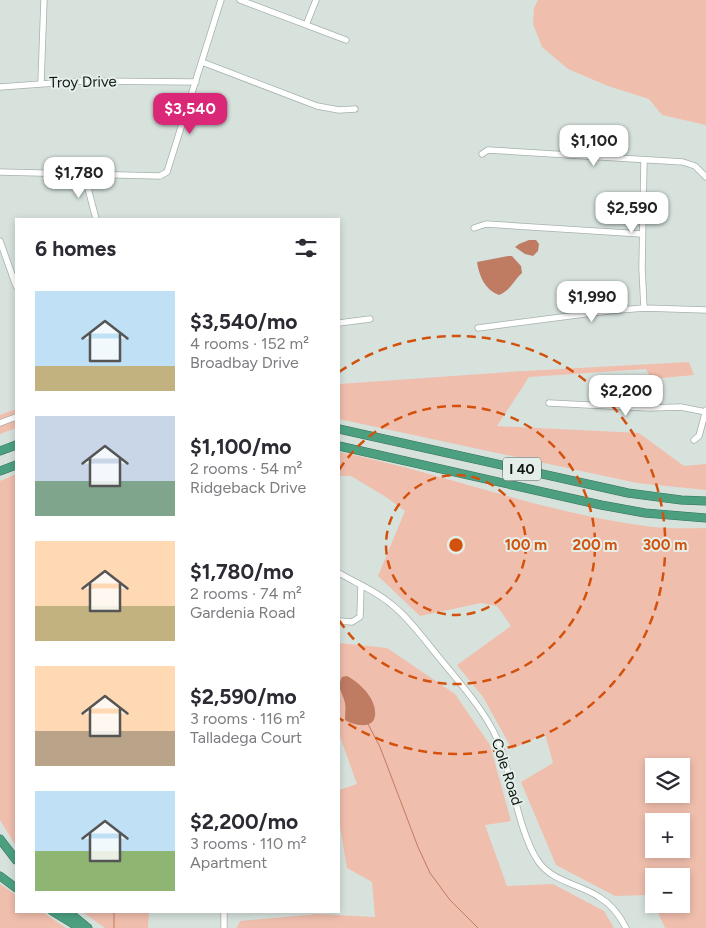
<!DOCTYPE html>
<html lang="en">
<head>
<meta charset="utf-8">
<style>
	body { margin:0; font-family:Figtree,sans-serif; background:#f7f7f7; color:#2b2b33; height:100vh; display:flex; flex-direction:column; font-size:19px; white-space:nowrap }
	* { box-sizing:border-box; margin:0 }
	p { font-size:16px; color:#7c7c81 }
	.icon { flex:none; width:28px; height:28px; fill:none; stroke:currentColor; stroke-width:2; stroke-linecap:round; stroke-linejoin:round }
	.map { position:relative; flex:1; overflow:hidden }
	.drawer { position:absolute; left:15px; top:218px; width:325px; height:695px; display:flex; flex-direction:column; background:#fff; border-radius:0px; box-shadow:0 2px 8px #0003 }
	.drawer>* { flex:none }
	.fabs { position:absolute; left:645px; top:758px; display:grid; gap:10px }
	.fabs a { display:grid; place-items:center; width:45px; height:45px; border-radius:0px; background:#fff; box-shadow:0 2px 8px #0003; font-size:25px }
	.price { position:absolute; translate:-50% -42px; padding:0 11px; border-radius:10px; background:#fff; color:#222; font-size:16px; line-height:32px; filter:drop-shadow(0 1px 2px #0008) }
	.price::after { content:''; position:absolute; left:50%; top:30px; width:15px; height:11px; margin-left:-8px; background:inherit; clip-path:polygon(0 0,100% 0,50% 100%) }
	.price.current { background:#db2777; color:#fff }
	ul { padding:0; list-style:none }
	li { display:flex; align-items:center; gap:15px; height:125px; padding:0 20px }
	li span { display:grid; place-items:center; flex:none; width:140px; height:100px; border-radius:0px; color:#555 }
	li>.icon { margin-inline-start:auto }
	span .icon { width:60px; height:60px; fill:#fffc; stroke-width:1 }
	li b { font-size:21px }
	h2 { display:flex; justify-content:space-between; align-items:center; height:60px; padding:0 20px; font-size:21px }
	.map>svg:first-child { display:block }
	.green { fill:#f0bead; fill-rule:evenodd }
	.water { fill:#c07b63 }
	.lines { fill:none; stroke-linecap:round; stroke-linejoin:round }
	.stream { stroke:#c07b63; stroke-width:1 }
	.minor-casing { stroke:#a6b1ac; stroke-width:7 }
	.highway-casing { stroke:#376f5a; stroke-width:9 }
	.minor { stroke:#fff; stroke-width:5.5 }
	.highway { stroke:#4ca080; stroke-width:8 }
	.ring { fill:none; stroke:#d2520d; stroke-width:2.5; stroke-dasharray:9 6 }
	.labels { text-anchor:middle; stroke-width:4; stroke-linejoin:round; paint-order:stroke }
	.shield { fill:#e4efea; stroke:#505654; stroke-width:1 }
	.shield-label { font-size:14px; font-weight:bold; fill:#111513 }
	.street-label { font-size:15px; fill:#111513; stroke:#e4efea }
	.centre { fill:#d2520d; stroke:#e4efea; stroke-width:2.5 }
	.ring-label { font-size:15px; text-anchor:middle; font-weight:bold; fill:#d2520d; stroke:#e4efea; stroke-width:4; stroke-linejoin:round; paint-order:stroke }
</style>
</head>
<body>
<div class="map">
<svg width="706" height="928" viewBox="0 0 706 928">
	<rect width="100%" height="100%" fill="#d7e2dd"/>
	<path class="green" d="M 538,0 L 706,0 L 706,125 L 662,115 L 649,99 L 608,86 L 568,69 L 542,47 L 533,24 L 534,8 Z
		M 689,362 L 694,375 L 651,379 L 646,369 L 529,377 L 497,426 L 639,433 L 684,466 L 706,464 L 706,490 L 637,483 L 339,419 L 339,384 L 524,371 Z
		M 16,409 L 16,428 L 0,434 L 0,415 Z
		M 339,452 C 444,473 545,514 653,527 C 670,529 689,528 706,528 L 706,928 L 665,928 L 654,904 L 681,904 L 681,876 L 654,876 L 654,904 L 649,895 L 615,896 L 556,865 L 521,782 L 553,763 L 545,734 L 512,749 L 483,697 L 457,665 L 511,626 L 497,606 L 481,603 L 420,616 L 378,576 L 405,511 L 386,497 L 351,476 L 339,476 ZM 654,766 L 681,766 L 681,794 L 654,794 ZM 681,821 L 681,849 L 654,849 L 654,821 Z
		M 16,474 L 16,846 L 0,820 L 0,481 Z
		M 339,643 L 387,648 L 455,694 L 490,745 L 511,821 L 485,825 L 507,886 L 553,884 L 604,911 L 614,928 L 237,928 L 240,921 L 318,914 L 375,917 L 372,882 L 347,868 L 339,820 L 339,790 L 357,784 L 339,734 Z
		M 0,884 L 16,895 L 16,911 L 41,911 L 66,928 L 0,928 Z
		M 81,911 L 149,911 L 148,928 L 105,928 Z"/>
	<path class="water" d="M 529,240 L 536,240 L 539,244 L 538,251 L 533,256 L 525,254 L 515,247 L 519,244 Z
		M 508,256 L 512,256 L 521,266 L 522,273 C 514,280 510,291 499,295 C 485,290 479,276 477,262 Z
		M 347,676 C 360,683 377,699 375,716 C 373,730 353,725 345,720 C 345,714 346,709 345,703 C 343,693 336,688 342,677 Z"/>
	<g class="lines">
		<path class="stream" d="M 368,724 L 380,747 L 418,847 L 430,873 L 450,900 L 478,928
			M 114,911 L 114,928"/>
		<g class="minor-casing">
			<path id="minor" d="M 240,0 L 346,40
				M 306,25 L 316,0
				M 202,62 L 317,106 L 339,110 L 355,109
				M 41,83 L 44,0
				M 0,87 L 82,81 L 196,82
				M 482,154 L 488,150 L 683,162 L 695,166 L 706,177
				M 644,160 L 642,268 L 644,308
				M 0,172 L 160,176 L 167,172 L 221,0
				M 84,173 L 96,219
				M 474,228 L 486,224 L 642,234
				M 0,241 L 16,286
				M 339,323 L 370,319
				M 478,328 L 608,311 L 644,308 L 706,310
				M 549,403 L 649,408 L 681,407 L 706,412
				M 0,423 L 16,417
				M 694,440 L 699,436 L 706,410
				M 339,573 C 356,583 376,591 391,604 C 409,618 423,638 437,655 C 458,681 491,717 501,749 C 512,780 520,835 538,861 C 552,882 580,884 599,897 C 611,904 620,916 626,928
				M 339,621 L 352,622 L 360,617 L 361,585
				M 224,928 L 224,911"/>
		</g>
		<g class="highway-casing">
			<path id="highway" d="M 339,429 L 628,493 L 681,500 L 706,501
				M 339,446 L 601,505 L 645,513 L 706,518
				M 0,451 L 16,445
				M 0,471 L 16,465
				M 0,839 L 16,860
				M 0,876 L 16,888
				M 52,911 L 80,928
				M 67,911 L 88,928"/>
		</g>
		<use href="#minor" class="minor"/>
		<use href="#highway" class="highway"/>
	</g>
	<g class="ring">
		<circle cx="456" cy="545" r="70"/>
		<path d="M339 470A139 139 0 1 1 339 620"/>
		<path d="M339 372A209 209 0 1 1 339 718"/>
	</g>
	<g class="labels">
		<rect class="shield" x="503" y="457.5" width="38" height="23" rx="4"/>
		<g class="shield-label">
			<text x="522" y="474">I 40</text>
		</g>
		<g class="street-label">
			<text transform="translate(83 82) rotate(-1)" y="5">Troy Drive</text>
			<text transform="translate(507 772) rotate(72)" y="5">Cole Road</text>
		</g>
	</g>
	<circle cx="456" cy="545" r="8" class="centre"/>
	<g class="ring-label">
		<text x="526" y="550">100 m</text>
		<text x="595" y="550">200 m</text>
		<text x="665" y="550">300 m</text>
	</g>
</svg>
<div class="fabs">
<a><svg class="icon" aria-label="layers" viewBox="0 0 24 24"><path d="M12 4l9 5-9 5-9-5zM3 14l9 5 9-5"/></svg></a>
<a>+</a>
<a>−</a>
</div>
<b class="price current" style="left:190px;top:135px">$3,540</b>
<b class="price" style="left:594px;top:167px">$1,100</b>
<b class="price" style="left:79px;top:199px">$1,780</b>
<b class="price" style="left:632px;top:234px">$2,590</b>
<b class="price" style="left:592px;top:323px">$1,990</b>
<b class="price" style="left:626px;top:417px">$2,200</b>
<section class="drawer">
<h2>6 homes<svg class="icon" aria-label="filters" viewBox="0 0 24 24"><path d="M4 7h16M4 17h16"/><circle cx="9" cy="7" r="2"/><circle cx="15" cy="17" r="2"/></svg></h2>
<ul>
<li><span style="background:linear-gradient(#bfe0f5 75%,#c2b280 0)"><svg class="icon" aria-label="home" viewBox="0 0 24 24"><path d="M3 11l9-7 9 7M6 9v11h12V9"/></svg></span><div><b>$3,540/mo</b><p>4 rooms · 152 m²</p><p>Broadbay Drive</p></div></li>
<li><span style="background:linear-gradient(#c9d6e8 65%,#7fa58c 0)"><svg class="icon" aria-label="home" viewBox="0 0 24 24"><path d="M3 11l9-7 9 7M6 9v11h12V9"/></svg></span><div><b>$1,100/mo</b><p>2 rooms · 54 m²</p><p>Ridgeback Drive</p></div></li>
<li><span style="background:linear-gradient(#ffd9b3 65%,#c2b280 0)"><svg class="icon" aria-label="home" viewBox="0 0 24 24"><path d="M3 11l9-7 9 7M6 9v11h12V9"/></svg></span><div><b>$1,780/mo</b><p>2 rooms · 74 m²</p><p>Gardenia Road</p></div></li>
<li><span style="background:linear-gradient(#ffd9b3 65%,#b9a48a 0)"><svg class="icon" aria-label="home" viewBox="0 0 24 24"><path d="M3 11l9-7 9 7M6 9v11h12V9"/></svg></span><div><b>$2,590/mo</b><p>3 rooms · 116 m²</p><p>Talladega Court</p></div></li>
<li><span style="background:linear-gradient(#bfe0f5 60%,#8fb573 0)"><svg class="icon" aria-label="home" viewBox="0 0 24 24"><path d="M3 11l9-7 9 7M6 9v11h12V9"/></svg></span><div><b>$2,200/mo</b><p>3 rooms · 110 m²</p><p>Apartment</p></div></li>
</ul>
</section>
</div>
</body>
</html>
